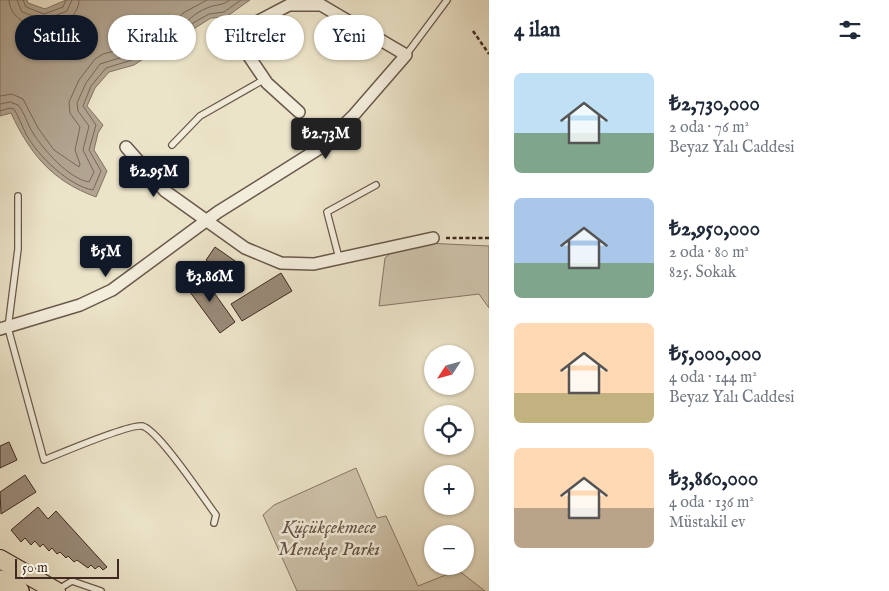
<!DOCTYPE html>
<html lang="tr">
<head>
<meta charset="utf-8">
<style>
	body { margin:0; font-family:"IM FELL English",serif; background:#f2f2f3; color:#1f2937; height:100vh; display:flex; flex-direction:column; font-size:19px; white-space:nowrap }
	* { box-sizing:border-box; margin:0 }
	p { font-size:16px; color:#747a83 }
	.icon { flex:none; width:28px; height:28px; fill:none; stroke:currentColor; stroke-width:2; stroke-linecap:round; stroke-linejoin:round }
	.map { position:relative; flex:1; overflow:hidden }
	.side { display:flex; flex-direction:column; background:#fff; width:400px }
	.side>* { flex:none }
	.banner { position:absolute; left:15px; top:15px; width:399px; height:45px; display:flex; gap:10px }
	.needle { width:32px; rotate:234deg }
	.controls { position:absolute; left:424px; top:345px; display:grid; gap:10px }
	.controls a { display:grid; place-items:center; width:50px; height:50px; border-radius:50%; background:#fff; box-shadow:0 1px 4px #0004; font-size:25px }
	.scale { position:absolute; left:15px; bottom:12px; width:104px; box-sizing:border-box; padding-left:5px; border:2px solid #3f2921; border-top:0; font-size:14px; line-height:18px; white-space:nowrap; color:#3f2921; -webkit-text-stroke:4px #f3eddc; paint-order:stroke }
	.price { position:absolute; translate:-50% -42px; padding:0 11px; border-radius:5px; background:#111827; color:#fff; font-size:16px; line-height:32px; filter:drop-shadow(0 1px 2px #0008) }
	.price::after { content:''; position:absolute; left:50%; top:30px; width:15px; height:11px; margin-left:-8px; background:inherit; clip-path:polygon(0 0,100% 0,50% 100%) }
	.price.active { background:#222; color:#fff }
	ul { padding:0; list-style:none }
	li { display:flex; align-items:center; gap:15px; height:125px; padding:0 25px }
	li span { display:grid; place-items:center; flex:none; width:140px; height:100px; border-radius:8px; color:#555 }
	li>.icon { margin-inline-start:auto }
	span .icon { width:60px; height:60px; fill:#fffc; stroke-width:1 }
	li b { font-size:21px }
	h2 { display:flex; justify-content:space-between; align-items:center; height:60px; padding:0 25px; font-size:21px }
	.pill { padding:0 18px; border-radius:22px; background:#fff; box-shadow:0 1px 4px #0004; font-size:18px; line-height:45px }
	.pill.active { background:#111827; color:#fff }
	main { display:flex; flex:1; min-height:0 }
	.map>svg:first-child { display:block }
	.green { fill:#cfc4ac; stroke:#877666 }
	.water { fill:#b1a490; stroke:#837364 }
	.lines { fill:none; stroke-linecap:round; stroke-linejoin:round }
	.shore { stroke:#786658; stroke-width:1 }
	.building { fill:#998a78; stroke:#3f2921 }
	.lane-casing { stroke:#6a584b; stroke-width:8 }
	.street-casing { stroke:#6a584b; stroke-width:14 }
	.primary-casing { stroke:#3f2921; stroke-width:20 }
	.highway-casing { stroke:#3f2921; stroke-width:24 }
	.path { stroke:#3f2921; stroke-width:2.5; stroke-dasharray:4 2.5; stroke-linecap:butt }
	.lane { stroke:#f3eddc; stroke-width:5.5 }
	.street { stroke:#f3eddc; stroke-width:11 }
	.primary { stroke:#ece4c9; stroke-width:18 }
	.highway { stroke:#ece4c9; stroke-width:21 }
	.labels { text-anchor:middle; stroke-width:5; stroke-linejoin:round; paint-order:stroke }
	.park-label { font-size:19px; font-style:italic; fill:#635044; stroke:#f3eddc }
</style>
</head>
<body>
<main>
<div class="map">
<svg width="489" height="591" viewBox="0 0 489 591">
	<rect width="100%" height="100%" fill="#ece4c9"/>
	<filter id="stains"><feTurbulence type="fractalNoise" baseFrequency=".004" numOctaves="4"/><feColorMatrix values="0 0 0 0 .2 0 0 0 0 .09 0 0 0 0 .02 0 0 0 .5 -.17"/></filter>
	<radialGradient id="worn" r=".72"><stop offset=".6" stop-color="#630" stop-opacity="0"/><stop offset="1" stop-color="#630" stop-opacity=".3"/></radialGradient>
	<path class="green" d="M 404,242 L 489,246 L 489,308 L 479,294 L 379,306 L 385,258 Z
		M 356,468 L 377,518 L 386,516 L 418,586 L 458,570 L 485,591 L 297,591 L 263,515 L 274,505 Z"/>
	<path class="water" d="M 0,0 L 27,0 L 28,3 L 45,9 L 66,0 L 250,0 L 226,17 L 211,18 L 195,28 L 185,42 L 165,45 L 134,65 L 109,72 L 95,88 L 87,106 L 103,125 L 98,133 L 94,150 L 107,171 L 96,197 C 52,181 30,154 11,113 L 0,116 Z"/>
	<g class="lines">
		<path class="shore" d="M 9,0 C 10,18 28,26 44,28 C 60,27 79,17 79,0
			M 17,0 L 22,12 L 44,20 L 67,11 L 72,0
			M 23,0 L 26,7 L 44,14 L 63,7 L 66,0
			M 0,96 L 12,94 L 23,99 L 38,128 L 54,150 L 79,167 L 80,164 L 75,150 L 80,127 L 70,113 L 69,102 L 79,80 L 95,59 L 103,54 L 126,48 L 157,28 L 174,24 L 183,13 L 207,0
			M 0,104 L 10,102 L 18,105 C 25,113 27,124 33,133 C 43,149 69,179 89,182 L 94,172 L 83,150 L 89,126 L 78,111 L 77,103 L 86,83 L 100,64 L 129,55 L 160,34 L 178,32 C 186,22 194,13 207,8 C 216,4 222,6 230,0
			M 0,111 L 10,108 L 14,109 C 19,117 22,126 26,134 C 37,155 69,186 93,190 L 101,171 L 89,150 L 96,125 L 83,106 L 91,86 L 106,68 L 132,60 L 164,40 L 181,37 L 193,23 L 209,14 L 224,12 L 241,0"/>
	</g>
	<path class="building" d="M 215,247 L 238,263 L 229,276 L 206,260 Z
		M 200,273 L 235,322 L 220,333 L 184,284 Z
		M 281,273 L 292,291 L 242,321 L 231,304 Z
		M 9,442 L 17,460 L 0,468 L 0,446 Z
		M 25,475 L 36,492 L 1,514 L 0,492 Z
		M 38,507 L 48,519 L 56,511 L 107,567 L 103,570 L 99,566 L 95,569 L 91,565 L 88,568 L 77,560 L 74,562 L 68,556 L 66,558 L 60,552 L 57,554 L 52,548 L 49,551 L 43,544 L 40,547 L 35,541 L 31,545 L 25,538 L 21,542 L 11,530 Z"/>
	<g class="lines">
		<g class="lane-casing">
			<path id="lane" d="M 406,55 L 447,0
				M 172,145 L 200,116 L 265,79
				M 18,196 L 18,249 L 8,328 L 44,460 C 61,453 129,424 142,426 C 158,429 204,499 216,515 L 214,523
				M 339,258 L 327,212 L 376,185
				M 57,590 L 72,581 L 101,591"/>
		</g>
		<g class="street-casing">
			<path id="street" d="M 126,147 L 165,191 L 245,248 L 281,263 L 314,264 L 433,238
				M 0,329 L 80,305 L 112,290 L 218,212 L 320,148 L 353,116 L 406,55 L 321,5 L 289,5 L 249,26 L 240,43 L 267,83 L 299,112"/>
		</g>
		<g class="primary-casing">
			<path id="primary" d="M 0,559 L 56,591"/>
		</g>
		<g class="highway-casing">
			<path id="highway" d="M 0,581 L 18,591"/>
		</g>
		<path class="path" d="M 473,31 L 489,54
			M 446,238 L 489,238"/>
		<use href="#lane" class="lane"/>
		<use href="#street" class="street"/>
		<use href="#primary" class="primary"/>
		<use href="#highway" class="highway"/>
	</g>
	<g class="labels">
		<g class="park-label">
			<text x="329" y="533">Küçükçekmece<tspan x="329" dy="22">Menekşe Parkı</tspan></text>
		</g>
	</g>
	<rect width="100%" height="100%" filter="url(#stains)"/>
	<rect width="100%" height="100%" fill="url(#worn)"/>
</svg>
<div class="controls">
<a><svg class="needle" viewBox="-14 -14 28 28"><path d="M0-13l5 13h-10z" fill="#e53935"/><path d="M0 13l5-13h-10z" fill="#747a83"/></svg></a>
<a><svg class="icon" aria-label="locate" viewBox="0 0 24 24"><circle cx="12" cy="12" r="6"/><path d="M12 2v4M12 18v4M2 12h4M18 12h4"/></svg></a>
<a>+</a>
<a>−</a>
</div>
<div class="scale">50 m</div>
<b class="price active" style="left:326px;top:160px">₺2.73M</b>
<b class="price" style="left:154px;top:198px">₺2.95M</b>
<b class="price" style="left:106px;top:278px">₺5M</b>
<b class="price" style="left:210px;top:303px">₺3.86M</b>
<div class="banner">
<a class="pill active">Satılık</a>
<a class="pill">Kiralık</a>
<a class="pill">Filtreler</a>
<a class="pill">Yeni</a>
</div>
</div>
<section class="side">
<h2>4 ilan<svg class="icon" aria-label="filters" viewBox="0 0 24 24"><path d="M4 7h16M4 17h16"/><circle cx="9" cy="7" r="2"/><circle cx="15" cy="17" r="2"/></svg></h2>
<ul>
<li><span style="background:linear-gradient(#bfe0f5 60%,#7fa58c 0)"><svg class="icon" aria-label="home" viewBox="0 0 24 24"><path d="M3 11l9-7 9 7M6 9v11h12V9"/></svg></span><div><b>₺2,730,000</b><p>2 oda · 76 m²</p><p>Beyaz Yalı Caddesi</p></div></li>
<li><span style="background:linear-gradient(#a9c7e8 65%,#7fa58c 0)"><svg class="icon" aria-label="home" viewBox="0 0 24 24"><path d="M3 11l9-7 9 7M6 9v11h12V9"/></svg></span><div><b>₺2,950,000</b><p>2 oda · 80 m²</p><p>825. Sokak</p></div></li>
<li><span style="background:linear-gradient(#ffd9b3 70%,#c2b280 0)"><svg class="icon" aria-label="home" viewBox="0 0 24 24"><path d="M3 11l9-7 9 7M6 9v11h12V9"/></svg></span><div><b>₺5,000,000</b><p>4 oda · 144 m²</p><p>Beyaz Yalı Caddesi</p></div></li>
<li><span style="background:linear-gradient(#ffd9b3 60%,#b9a48a 0)"><svg class="icon" aria-label="home" viewBox="0 0 24 24"><path d="M3 11l9-7 9 7M6 9v11h12V9"/></svg></span><div><b>₺3,860,000</b><p>4 oda · 136 m²</p><p>Müstakil ev</p></div></li>
</ul>
</section>
</main>
</body>
</html>
